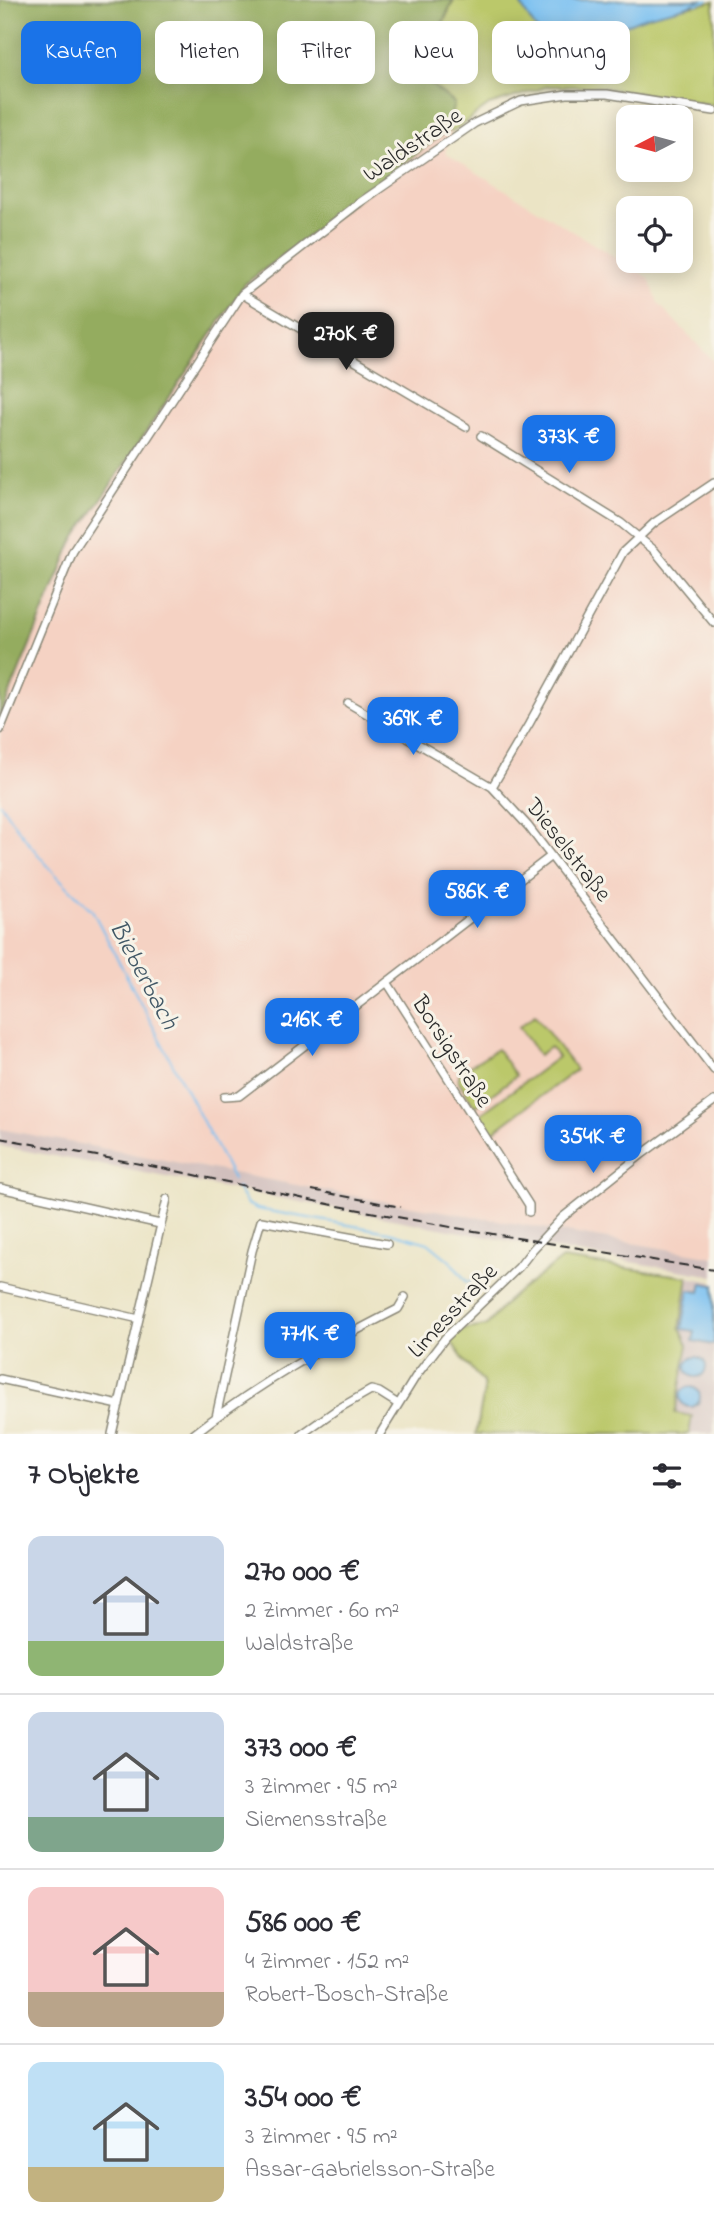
<!DOCTYPE html>
<html lang="de">
<head>
<meta charset="utf-8">
<style>
	body { margin:0; font-family:"Indie Flower",sans-serif; background:#f7f7f7; color:#2b2b33; height:100vh; display:flex; flex-direction:column; font-size:26px; white-space:nowrap }
	* { box-sizing:border-box; margin:0 }
	p { font-size:23px; color:#7c7c81 }
	.icon { flex:none; width:38px; height:38px; fill:none; stroke:currentColor; stroke-width:2; stroke-linecap:round; stroke-linejoin:round }
	.map { position:relative; height:1434px; overflow:hidden }
	.sheet { display:flex; flex-direction:column; background:#fff; flex:1 }
	.sheet>* { flex:none }
	.hud { position:absolute; left:21px; top:21px; width:672px; height:63px; display:flex; gap:14px }
	.needle { width:46px; rotate:264deg }
	.fabs { position:absolute; left:616px; top:105px; display:grid; gap:14px }
	.fabs a { display:grid; place-items:center; width:77px; height:77px; border-radius:14px; background:#fff; box-shadow:0 4px 18px #0003; font-size:35px }
	.price { position:absolute; translate:-50% -60px; padding:0 16px; border-radius:14px; background:#1a73e8; color:#fff; font-size:23px; line-height:46px; filter:drop-shadow(0 2px 4px #0008) }
	.price::after { content:''; position:absolute; left:50%; top:42px; width:21px; height:16px; margin-left:-10px; background:inherit; clip-path:polygon(0 0,100% 0,50% 100%) }
	.price.selected { background:#222; color:#fff }
	ul { padding:0; list-style:none }
	li { display:flex; align-items:center; gap:21px; height:175px; padding:0 28px }
	li+li { border-top:2px solid #e1e1e2 }
	li span { display:grid; place-items:center; flex:none; width:196px; height:140px; border-radius:14px; color:#555 }
	li>.icon { margin-inline-start:auto }
	span .icon { width:84px; height:84px; fill:#fffc; stroke-width:1 }
	li b { font-size:30px }
	h2 { display:flex; justify-content:space-between; align-items:center; height:84px; padding:0 28px; font-size:30px }
	.chip { padding:0 24px; border-radius:14px; background:#fff; box-shadow:0 4px 18px #0003; font-size:24px; line-height:63px }
	.chip.selected { background:#1a73e8; color:#fff }
	.map>svg:first-child { display:block }
	.built { fill:#f5d2c3 }
	.industrial { fill:#d1bfbd }
	.green { fill:#bbc86a; stroke:#737a4a; stroke-width:2 }
	.forest { fill:#94ac5e; stroke:#606c44; stroke-width:2 }
	.water { fill:#79c0f1; stroke:#52768e; stroke-width:2 }
	.lines { fill:none; stroke-linecap:round; stroke-linejoin:round }
	.stream { stroke:#79c0f1; stroke-width:2 }
	.minor-casing { stroke:#8b8878; stroke-width:10 }
	.minor { stroke:#fff; stroke-width:7 }
	.rail { stroke:#2b2b2b; stroke-width:2; stroke-dasharray:10 5; stroke-linecap:butt }
	.labels { text-anchor:middle; stroke-width:6; stroke-linejoin:round; paint-order:stroke }
	.street-label { font-size:24px; fill:#2b2b2b; stroke:#f7f3e8 }
	.water-label { font-size:26px; font-style:italic; fill:#425866; stroke:#f7f3e8 }
</style>
</head>
<body>
<div class="map">
<svg width="714" height="1434" viewBox="0 0 714 1434">
	<rect width="100%" height="100%" fill="#f7f3e8"/>
	<filter id="ink" filterUnits="userSpaceOnUse"><feTurbulence type="fractalNoise" baseFrequency=".0143" numOctaves="2"/><feDisplacementMap in="SourceGraphic" scale="14" xChannelSelector="R" yChannelSelector="G"/><feConvolveMatrix kernelMatrix="1 2 1 2 8 2 1 2 1" color-interpolation-filters="sRGB"/></filter>
	<filter id="wash" filterUnits="userSpaceOnUse"><feTurbulence type="fractalNoise" baseFrequency=".00686" numOctaves="4" result="noise"/><feDisplacementMap in="SourceGraphic" scale="28" xChannelSelector="R" yChannelSelector="G"/><feGaussianBlur stdDeviation="1.57" result="paint"/><feColorMatrix in="noise" values="0 0 0 0 0 0 0 0 0 0 0 0 0 0 0 0 0 1.4 0 .05"/><feComposite in="paint" operator="in"/></filter>
	<g filter="url(#wash)">
		<rect width="100%" height="100%" fill="#ebe4c5"/>
		<path class="built" d="M 447,131 L 452,132 L 445,153 L 649,278 L 658,303 L 714,362 L 714,1257 L 370,1199 L 0,1129 L 0,717 L 72,543 L 245,284 Z"/>
		<path class="industrial" d="M 0,1129 L 370,1199 L 714,1257 L 714,1276 L 525,1244 L 0,1146 Z
			M 688,1277 L 714,1282 L 714,1434 L 689,1434 L 692,1416 L 675,1413 L 688,1345 L 679,1328 Z"/>
		<path class="green" d="M 454,0 L 518,0 L 539,32 L 563,44 C 592,39 616,27 643,18 C 666,10 691,7 714,1 L 714,105 L 600,87 L 549,86 L 489,105 L 452,132 L 447,131 L 454,103 L 419,75 Z
			M 535,1015 L 576,1070 L 491,1133 L 478,1116 L 558,1057 L 550,1047 L 539,1055 L 519,1027 Z
			M 497,1049 L 516,1076 L 475,1107 L 458,1080 L 460,1072 Z
			M 562,1259 L 688,1277 L 680,1328 L 688,1345 L 675,1413 L 692,1416 L 689,1434 L 476,1434 L 484,1391 L 483,1382 L 465,1362 L 451,1341 L 461,1330 L 486,1326 L 510,1298 Z"/>
		<path class="forest" d="M 0,0 L 453,0 L 419,75 L 454,103 L 447,131 L 245,284 L 72,543 L 0,717 Z"/>
		<path class="water" d="M 518,0 L 703,0 C 684,10 666,10 646,17 C 624,24 575,52 552,42 C 536,35 527,14 518,0 Z
			M 702,1283 L 714,1285 L 714,1345 L 693,1341 L 695,1331 L 682,1329 L 689,1290 L 700,1292 Z
			M686 1367a10 10 0 1 1 20 0a10 10 0 1 1-20 0Z
			M680 1397a10 10 0 1 1 20 0a10 10 0 1 1-20 0Z"/>
		<g class="lines">
			<path class="stream" d="M 696,4 L 708,0
				M 0,803 C 26,843 56,878 92,910 L 233,1179
				M 237,1188 L 247,1204 L 257,1209 L 389,1232 L 428,1243 L 450,1261 L 467,1282
				M 468,1282 L 476,1279"/>
		</g>
	</g>
	<g filter="url(#ink)">
		<g class="lines">
			<g class="minor-casing">
				<path id="minor" d="M 242,294 L 466,427
					M 481,436 L 621,523 L 654,550 L 714,623
					M 348,703 L 492,787 L 528,826 L 714,1070
					M 0,730 L 73,551 L 242,294 L 359,203 L 475,123 L 521,101 L 567,94 L 607,94 L 714,111
					M 492,787 L 529,724 L 623,552 L 654,523 L 714,483
					M 387,982 L 529,1205 L 529,1212
					M 224,1097 L 239,1096 L 551,856
					M 0,1188 L 160,1224
					M 0,1287 L 139,1319
					M 0,1379 L 119,1405
					M 216,1417 L 252,1251 L 261,1221 L 387,1244
					M 112,1434 L 167,1199
					M 194,1434 C 257,1384 327,1345 398,1309 L 405,1297
					M 302,1434 L 336,1410 L 371,1390 L 379,1392 L 398,1404
					M 380,1434 L 416,1376 L 445,1338 L 519,1267 L 533,1249 L 563,1217 L 641,1155 L 714,1101"/>
			</g>
			<use href="#minor" class="minor"/>
			<path class="rail" d="M 0,1138 L 167,1169 L 333,1205 L 456,1228 L 714,1270
				M 312,1190 L 401,1207"/>
		</g>
	</g>
	<g class="labels">
		<g class="street-label">
			<text transform="translate(412 144) rotate(-34)" y="8">Waldstraße</text>
			<text transform="translate(569 849) rotate(52)" y="8">Dieselstraße</text>
			<text transform="translate(453 1051) rotate(57)" y="8">Borsigstraße</text>
			<text transform="translate(452 1310) rotate(-47)" y="8">Limesstraße</text>
		</g>
		<g class="water-label">
			<text transform="translate(145 974) rotate(62)" y="9">Bieberbach</text>
		</g>
	</g>
</svg>
<div class="fabs">
<a><svg class="needle" viewBox="-14 -14 28 28"><path d="M0-13l5 13h-10z" fill="#e53935"/><path d="M0 13l5-13h-10z" fill="#7c7c81"/></svg></a>
<a><svg class="icon" aria-label="locate" viewBox="0 0 24 24"><circle cx="12" cy="12" r="6"/><path d="M12 2v4M12 18v4M2 12h4M18 12h4"/></svg></a>
</div>
<b class="price selected" style="left:346px;top:372px">270K €</b>
<b class="price" style="left:569px;top:475px">373K €</b>
<b class="price" style="left:413px;top:757px">369K €</b>
<b class="price" style="left:477px;top:930px">586K €</b>
<b class="price" style="left:312px;top:1058px">216K €</b>
<b class="price" style="left:593px;top:1175px">354K €</b>
<b class="price" style="left:310px;top:1372px">771K €</b>
<div class="hud">
<a class="chip selected">Kaufen</a>
<a class="chip">Mieten</a>
<a class="chip">Filter</a>
<a class="chip">Neu</a>
<a class="chip">Wohnung</a>
</div>
</div>
<section class="sheet">
<h2>7 Objekte<svg class="icon" aria-label="filters" viewBox="0 0 24 24"><path d="M4 7h16M4 17h16"/><circle cx="9" cy="7" r="2"/><circle cx="15" cy="17" r="2"/></svg></h2>
<ul>
<li><span style="background:linear-gradient(#c9d6e8 75%,#8fb573 0)"><svg class="icon" aria-label="home" viewBox="0 0 24 24"><path d="M3 11l9-7 9 7M6 9v11h12V9"/></svg></span><div><b>270 000 €</b><p>2 Zimmer · 60 m²</p><p>Waldstraße</p></div></li>
<li><span style="background:linear-gradient(#c9d6e8 75%,#7fa58c 0)"><svg class="icon" aria-label="home" viewBox="0 0 24 24"><path d="M3 11l9-7 9 7M6 9v11h12V9"/></svg></span><div><b>373 000 €</b><p>3 Zimmer · 95 m²</p><p>Siemensstraße</p></div></li>
<li><span style="background:linear-gradient(#f6c9c9 75%,#b9a48a 0)"><svg class="icon" aria-label="home" viewBox="0 0 24 24"><path d="M3 11l9-7 9 7M6 9v11h12V9"/></svg></span><div><b>586 000 €</b><p>4 Zimmer · 152 m²</p><p>Robert-Bosch-Straße</p></div></li>
<li><span style="background:linear-gradient(#bfe0f5 75%,#c2b280 0)"><svg class="icon" aria-label="home" viewBox="0 0 24 24"><path d="M3 11l9-7 9 7M6 9v11h12V9"/></svg></span><div><b>354 000 €</b><p>3 Zimmer · 95 m²</p><p>Assar-Gabrielsson-Straße</p></div></li>
</ul>
</section>
</body>
</html>
